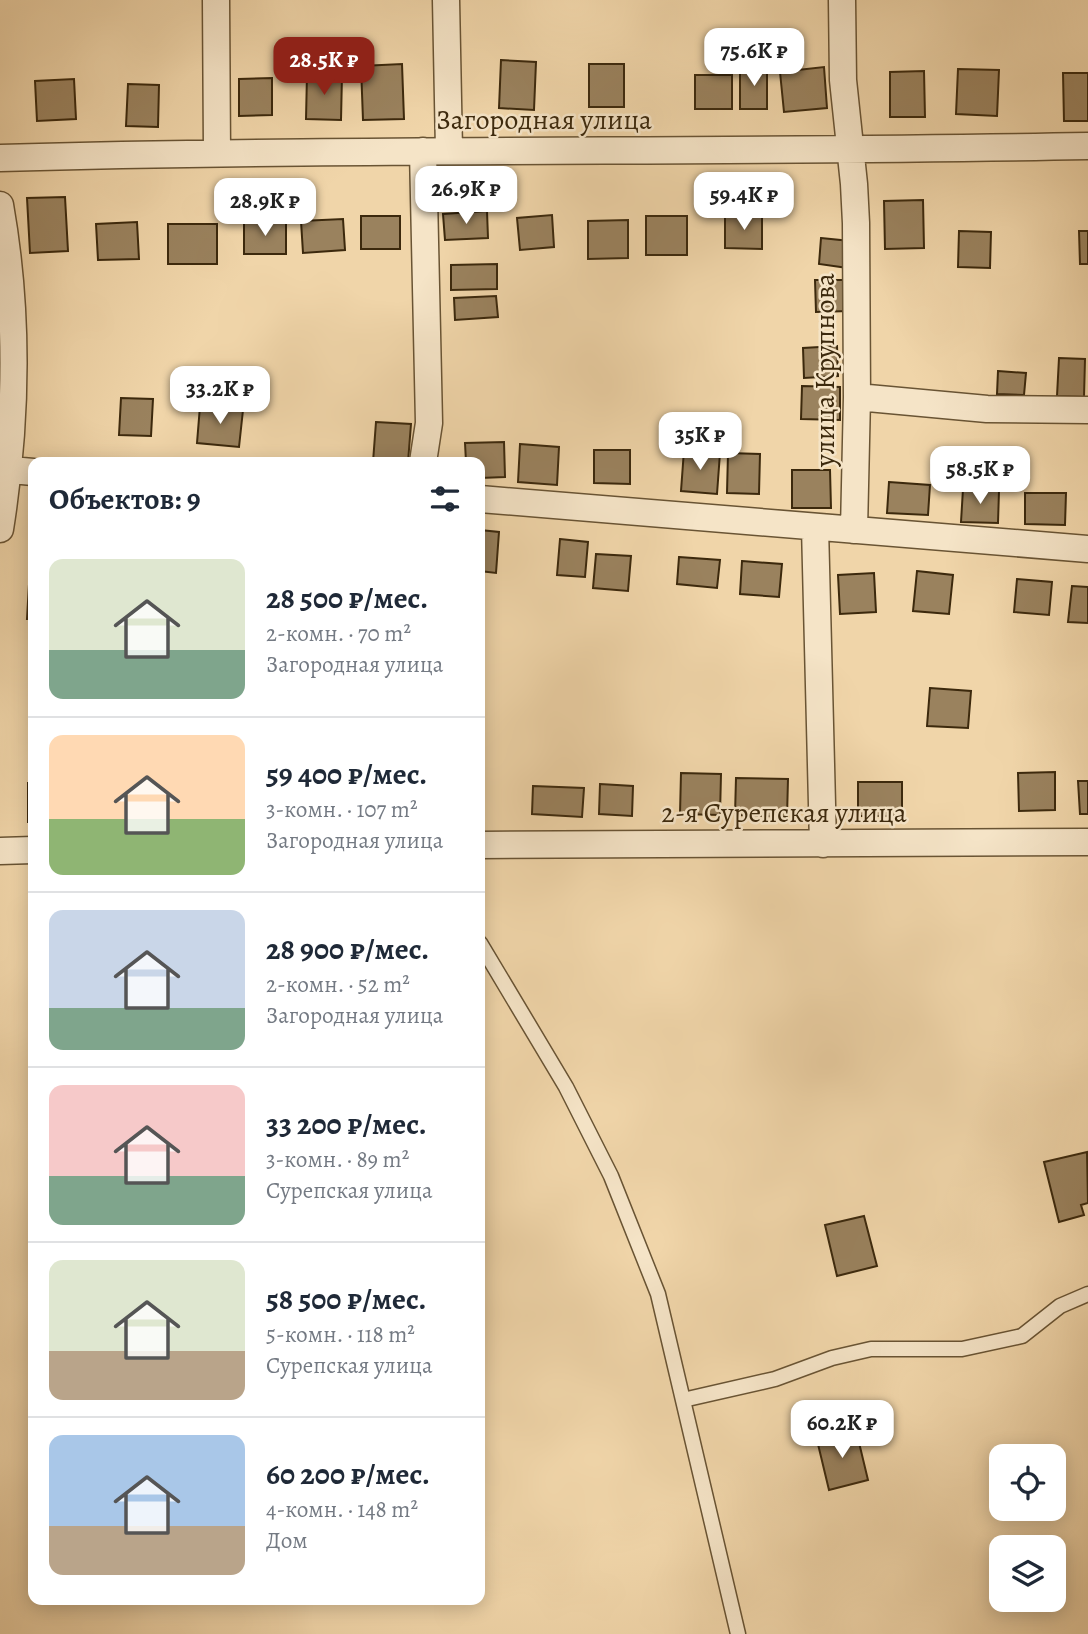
<!DOCTYPE html>
<html lang="ru">
<head>
<meta charset="utf-8">
<style>
	body { margin:0; font-family:Alegreya,serif; background:#f2f2f3; color:#1f2937; height:100vh; display:flex; flex-direction:column; font-size:26px; white-space:nowrap }
	* { box-sizing:border-box; margin:0 }
	p { font-size:23px; color:#747a83 }
	.icon { flex:none; width:38px; height:38px; fill:none; stroke:currentColor; stroke-width:2; stroke-linecap:round; stroke-linejoin:round }
	.map { position:relative; flex:1; overflow:hidden }
	.details { position:absolute; left:28px; top:457px; width:457px; height:1148px; display:flex; flex-direction:column; background:#fff; border-radius:14px; box-shadow:0 4px 18px #0003 }
	.details>* { flex:none }
	.controls { position:absolute; left:989px; top:1444px; display:grid; gap:14px }
	.controls a { display:grid; place-items:center; width:77px; height:77px; border-radius:14px; background:#fff; box-shadow:0 4px 18px #0003; font-size:35px }
	.price { position:absolute; translate:-50% -60px; padding:0 16px; border-radius:14px; background:#fff; color:#222; font-size:23px; line-height:46px; filter:drop-shadow(0 2px 4px #0008) }
	.price::after { content:''; position:absolute; left:50%; top:42px; width:21px; height:16px; margin-left:-10px; background:inherit; clip-path:polygon(0 0,100% 0,50% 100%) }
	.price.current { background:#8f2418; color:#fff }
	ul { padding:0; list-style:none }
	li { display:flex; align-items:center; gap:21px; height:175px; padding:0 21px }
	li+li { border-top:2px solid #e0e1e3 }
	li span { display:grid; place-items:center; flex:none; width:196px; height:140px; border-radius:14px; color:#555 }
	li>.icon { margin-inline-start:auto }
	span .icon { width:84px; height:84px; fill:#fffc; stroke-width:1 }
	li b { font-size:30px }
	h2 { display:flex; justify-content:space-between; align-items:center; height:84px; padding:0 21px; font-size:30px }
	.map>svg:first-child { display:block }
	.building { fill:#9a825e; stroke:#3c290d; stroke-width:2 }
	.lines { fill:none; stroke-linecap:round; stroke-linejoin:round }
	.service-casing { stroke:#695434; stroke-width:17 }
	.minor-casing { stroke:#695434; stroke-width:29 }
	.service { stroke:#f5e4c7; stroke-width:14 }
	.minor { stroke:#f5e4c7; stroke-width:26 }
	.labels { text-anchor:middle; stroke-width:5; stroke-linejoin:round; paint-order:stroke }
	.street-label { font-size:28px; fill:#3c290d; stroke:#f5e4c7 }
</style>
</head>
<body>
<div class="map">
<svg width="1088" height="1634" viewBox="0 0 1088 1634">
	<rect width="100%" height="100%" fill="#f0d5a9"/>
	<filter id="stains"><feTurbulence type="fractalNoise" baseFrequency=".00286" numOctaves="4"/><feColorMatrix values="0 0 0 0 .2 0 0 0 0 .09 0 0 0 0 .02 0 0 0 .5 -.17"/></filter>
	<radialGradient id="worn" r=".72"><stop offset=".6" stop-color="#630" stop-opacity="0"/><stop offset="1" stop-color="#630" stop-opacity=".3"/></radialGradient>
	<path class="building" d="M 501,60 L 536,62 L 534,110 L 499,108 Z
		M 402,64 L 404,119 L 363,120 L 361,66 Z
		M 589,64 L 624,64 L 624,107 L 589,107 Z
		M 740,66 L 767,66 L 767,109 L 740,109 Z
		M 824,67 L 827,108 L 784,112 L 780,72 Z
		M 958,69 L 999,70 L 997,116 L 956,114 Z
		M 924,71 L 925,117 L 890,117 L 890,72 Z
		M 1063,73 L 1088,73 L 1088,121 L 1064,121 Z
		M 307,74 L 342,75 L 341,120 L 306,119 Z
		M 695,75 L 732,75 L 732,109 L 695,109 Z
		M 272,78 L 272,115 L 239,116 L 239,79 Z
		M 74,79 L 76,119 L 37,121 L 35,81 Z
		M 128,84 L 159,85 L 158,127 L 126,126 Z
		M 65,197 L 68,251 L 30,253 L 27,198 Z
		M 923,200 L 924,248 L 885,249 L 884,201 Z
		M 487,211 L 488,238 L 445,240 L 443,214 Z
		M 552,215 L 554,247 L 520,250 L 517,218 Z
		M 725,215 L 762,215 L 762,249 L 725,248 Z
		M 361,216 L 400,216 L 400,249 L 361,249 Z
		M 646,216 L 687,216 L 687,255 L 646,255 Z
		M 343,219 L 345,250 L 303,253 L 301,221 Z
		M 628,220 L 628,258 L 588,259 L 588,221 Z
		M 286,221 L 286,254 L 244,254 L 244,222 Z
		M 137,222 L 139,259 L 98,260 L 96,224 Z
		M 168,224 L 217,224 L 217,264 L 168,264 Z
		M 959,231 L 991,232 L 990,268 L 958,267 Z
		M 1079,231 L 1088,231 L 1088,264 L 1080,264 Z
		M 821,238 L 850,241 L 848,268 L 819,264 Z
		M 497,264 L 497,289 L 451,290 L 451,265 Z
		M 815,280 L 848,280 L 849,311 L 816,312 Z
		M 496,296 L 498,317 L 455,320 L 454,298 Z
		M 837,346 L 838,376 L 804,378 L 803,348 Z
		M 1059,358 L 1085,359 L 1084,397 L 1057,396 Z
		M 998,371 L 1026,373 L 1024,395 L 997,394 Z
		M 802,386 L 840,387 L 840,420 L 801,419 Z
		M 121,398 L 153,399 L 151,436 L 119,435 Z
		M 200,406 L 243,410 L 239,447 L 197,443 Z
		M 376,422 L 411,424 L 408,462 L 373,462 Z
		M 504,442 L 505,477 L 480,478 L 480,462 L 466,462 L 465,443 Z
		M 520,444 L 559,447 L 557,485 L 518,482 Z
		M 594,450 L 630,450 L 630,484 L 594,483 Z
		M 684,450 L 720,453 L 717,494 L 681,491 Z
		M 728,453 L 760,454 L 759,494 L 727,493 Z
		M 792,470 L 830,470 L 831,508 L 792,508 Z
		M 889,482 L 930,485 L 928,515 L 887,513 Z
		M 963,489 L 999,491 L 998,523 L 961,522 Z
		M 1025,493 L 1066,493 L 1065,525 L 1025,524 Z
		M 480,530 L 499,532 L 496,573 L 480,571 Z
		M 560,539 L 588,542 L 585,577 L 557,575 Z
		M 596,554 L 631,556 L 628,591 L 593,588 Z
		M 679,557 L 720,560 L 717,588 L 677,584 Z
		M 742,561 L 782,564 L 779,597 L 740,594 Z
		M 917,571 L 953,575 L 949,614 L 913,611 Z
		M 874,573 L 876,612 L 840,614 L 838,575 Z
		M 1017,579 L 1052,582 L 1049,615 L 1014,612 Z
		M 29,584 L 33,585 L 33,619 L 27,619 Z
		M 1072,586 L 1088,587 L 1088,623 L 1068,622 Z
		M 30,629 L 33,629 L 33,670 L 29,669 Z
		M 930,688 L 971,691 L 968,728 L 927,726 Z
		M 32,706 L 33,706 L 33,746 L 30,746 Z
		M 1055,772 L 1055,810 L 1019,811 L 1018,773 Z
		M 681,773 L 721,774 L 720,815 L 680,814 Z
		M 736,778 L 788,779 L 787,817 L 735,815 Z
		M 1078,781 L 1088,781 L 1088,814 L 1080,814 Z
		M 858,782 L 902,782 L 902,816 L 858,816 Z
		M 28,783 L 33,783 L 33,822 L 28,822 Z
		M 600,784 L 633,786 L 632,816 L 599,814 Z
		M 533,786 L 584,788 L 582,817 L 532,814 Z
		M 1087,1152 L 1088,1203 L 1081,1205 L 1084,1215 L 1059,1222 L 1044,1162 Z
		M 864,1216 L 877,1266 L 837,1276 L 825,1225 Z
		M 856,1430 L 868,1480 L 829,1490 L 817,1440 Z"/>
	<g class="lines">
		<g class="service-casing">
			<path id="service" d="M 480,943 L 566,1087 L 611,1176 L 658,1294 L 738,1634
				M 683,1400 L 775,1379 L 832,1358 L 871,1349 L 962,1349 L 1022,1336 L 1060,1306 L 1088,1294"/>
		</g>
		<g class="minor-casing">
			<path id="minor" d="M 216,0 L 217,152
				M 446,0 L 449,150
				M 842,0 L 843,80 L 854,184 L 856,223 L 857,397 L 854,530
				M 0,158 C 363,148 725,153 1088,146
				M 0,205 C 19,313 17,422 0,529
				M 857,397 L 987,409 L 1088,410
				M 423,462 L 429,423 L 423,151
				M 0,469 L 33,472
				M 480,499 L 1088,549
				M 815,527 L 823,844
				M 480,845 L 1088,842
				M 0,851 L 33,850"/>
		</g>
		<use href="#service" class="service"/>
		<use href="#minor" class="minor"/>
	</g>
	<g class="labels">
		<g class="street-label">
			<text x="544" y="129">Загородная улица</text>
			<text transform="translate(824 370) rotate(-90)" y="10">улица Крупнова</text>
			<text x="784" y="822">2-я Сурепская улица</text>
		</g>
	</g>
	<rect width="100%" height="100%" filter="url(#stains)"/>
	<rect width="100%" height="100%" fill="url(#worn)"/>
</svg>
<div class="controls">
<a><svg class="icon" aria-label="locate" viewBox="0 0 24 24"><circle cx="12" cy="12" r="6"/><path d="M12 2v4M12 18v4M2 12h4M18 12h4"/></svg></a>
<a><svg class="icon" aria-label="layers" viewBox="0 0 24 24"><path d="M12 4l9 5-9 5-9-5zM3 14l9 5 9-5"/></svg></a>
</div>
<b class="price" style="left:754px;top:88px">75.6K ₽</b>
<b class="price current" style="left:324px;top:97px">28.5K ₽</b>
<b class="price" style="left:466px;top:226px">26.9K ₽</b>
<b class="price" style="left:744px;top:232px">59.4K ₽</b>
<b class="price" style="left:265px;top:238px">28.9K ₽</b>
<b class="price" style="left:220px;top:426px">33.2K ₽</b>
<b class="price" style="left:700px;top:472px">35K ₽</b>
<b class="price" style="left:980px;top:506px">58.5K ₽</b>
<b class="price" style="left:842px;top:1460px">60.2K ₽</b>
<section class="details">
<h2>Объектов: 9<svg class="icon" aria-label="filters" viewBox="0 0 24 24"><path d="M4 7h16M4 17h16"/><circle cx="9" cy="7" r="2"/><circle cx="15" cy="17" r="2"/></svg></h2>
<ul>
<li><span style="background:linear-gradient(#dfe7d0 65%,#7fa58c 0)"><svg class="icon" aria-label="home" viewBox="0 0 24 24"><path d="M3 11l9-7 9 7M6 9v11h12V9"/></svg></span><div><b>28 500 ₽/мес.</b><p>2-комн. · 70 m²</p><p>Загородная улица</p></div></li>
<li><span style="background:linear-gradient(#ffd9b3 60%,#8fb573 0)"><svg class="icon" aria-label="home" viewBox="0 0 24 24"><path d="M3 11l9-7 9 7M6 9v11h12V9"/></svg></span><div><b>59 400 ₽/мес.</b><p>3-комн. · 107 m²</p><p>Загородная улица</p></div></li>
<li><span style="background:linear-gradient(#c9d6e8 70%,#7fa58c 0)"><svg class="icon" aria-label="home" viewBox="0 0 24 24"><path d="M3 11l9-7 9 7M6 9v11h12V9"/></svg></span><div><b>28 900 ₽/мес.</b><p>2-комн. · 52 m²</p><p>Загородная улица</p></div></li>
<li><span style="background:linear-gradient(#f6c9c9 65%,#7fa58c 0)"><svg class="icon" aria-label="home" viewBox="0 0 24 24"><path d="M3 11l9-7 9 7M6 9v11h12V9"/></svg></span><div><b>33 200 ₽/мес.</b><p>3-комн. · 89 m²</p><p>Сурепская улица</p></div></li>
<li><span style="background:linear-gradient(#dfe7d0 65%,#b9a48a 0)"><svg class="icon" aria-label="home" viewBox="0 0 24 24"><path d="M3 11l9-7 9 7M6 9v11h12V9"/></svg></span><div><b>58 500 ₽/мес.</b><p>5-комн. · 118 m²</p><p>Сурепская улица</p></div></li>
<li><span style="background:linear-gradient(#a9c7e8 65%,#b9a48a 0)"><svg class="icon" aria-label="home" viewBox="0 0 24 24"><path d="M3 11l9-7 9 7M6 9v11h12V9"/></svg></span><div><b>60 200 ₽/мес.</b><p>4-комн. · 148 m²</p><p>Дом</p></div></li>
</ul>
</section>
</div>
</body>
</html>
